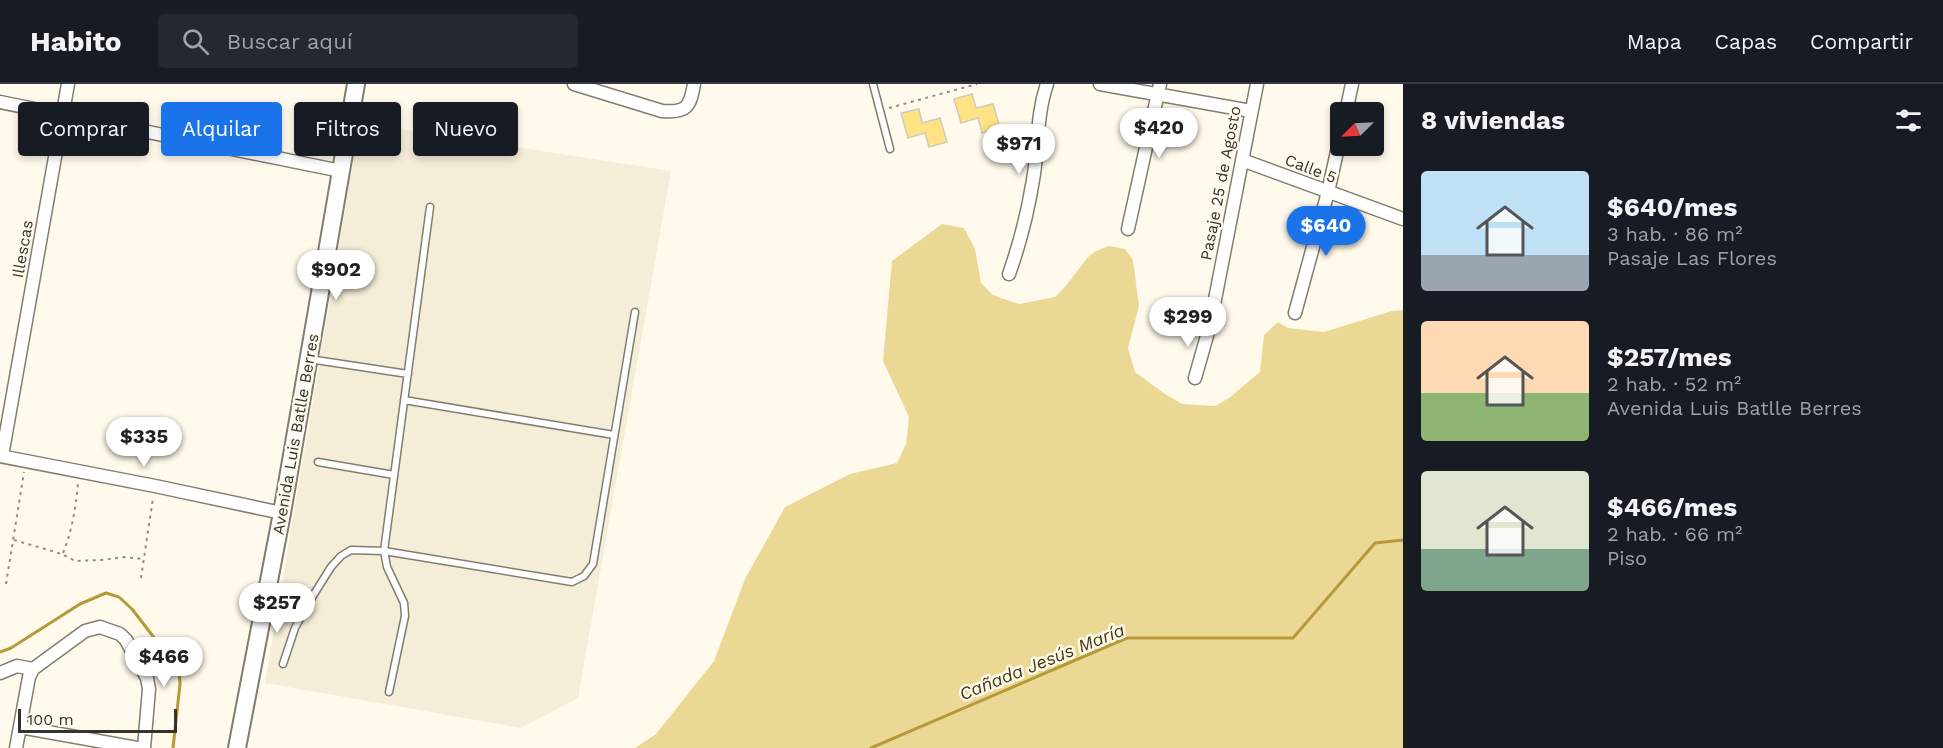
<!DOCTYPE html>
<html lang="es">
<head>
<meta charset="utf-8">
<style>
	body { margin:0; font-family:"Work Sans",sans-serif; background:#242831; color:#f1f3f6; height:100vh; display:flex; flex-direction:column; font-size:22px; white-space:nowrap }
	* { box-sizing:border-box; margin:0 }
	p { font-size:20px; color:#9ea1a6 }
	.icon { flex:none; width:33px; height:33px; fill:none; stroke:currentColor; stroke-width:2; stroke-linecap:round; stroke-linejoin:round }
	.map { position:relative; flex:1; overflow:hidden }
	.drawer { display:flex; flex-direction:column; background:#171b24; width:540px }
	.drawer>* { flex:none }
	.guide { position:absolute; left:18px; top:18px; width:570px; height:54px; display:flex; gap:12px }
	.needle { width:39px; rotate:246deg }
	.fabs { position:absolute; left:1330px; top:18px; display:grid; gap:12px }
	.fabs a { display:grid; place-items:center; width:54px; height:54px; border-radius:6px; background:#171b24; box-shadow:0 3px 9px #0003; font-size:30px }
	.scale { position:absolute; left:18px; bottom:15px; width:159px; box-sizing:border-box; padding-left:6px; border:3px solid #35332d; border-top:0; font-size:16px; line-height:21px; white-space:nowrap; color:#35332d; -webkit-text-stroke:4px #fffaeb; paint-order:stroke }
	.price { position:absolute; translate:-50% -51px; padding:0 14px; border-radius:21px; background:#fff; color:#222; font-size:20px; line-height:39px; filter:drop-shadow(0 2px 3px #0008) }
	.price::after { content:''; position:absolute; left:50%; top:36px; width:18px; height:14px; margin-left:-9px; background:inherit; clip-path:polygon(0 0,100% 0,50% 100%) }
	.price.current { background:#1a73e8; color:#fff }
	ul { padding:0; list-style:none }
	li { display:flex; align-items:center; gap:18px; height:150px; padding:0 18px }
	li span { display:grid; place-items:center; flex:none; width:168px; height:120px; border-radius:6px; color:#555 }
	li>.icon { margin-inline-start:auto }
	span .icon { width:72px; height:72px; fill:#fffc; stroke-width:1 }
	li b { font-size:26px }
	h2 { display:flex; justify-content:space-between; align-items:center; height:72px; padding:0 18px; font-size:26px }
	.chip { padding:0 21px; border-radius:6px; background:#171b24; box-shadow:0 3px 9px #0003; font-size:21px; line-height:54px }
	.chip.current { background:#1a73e8; color:#fff }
	header { display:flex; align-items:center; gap:36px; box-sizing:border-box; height:84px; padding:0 30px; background:#171b24; border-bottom:2px solid #363941 }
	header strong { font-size:28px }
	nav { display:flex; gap:33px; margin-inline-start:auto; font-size:21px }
	.search { width:420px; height:54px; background:#242831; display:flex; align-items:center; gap:15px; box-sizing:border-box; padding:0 21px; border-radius:6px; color:#9ea1a6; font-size:22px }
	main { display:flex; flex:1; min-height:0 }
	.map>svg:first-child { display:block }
	.built { fill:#f4edd8 }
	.green { fill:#ecd895 }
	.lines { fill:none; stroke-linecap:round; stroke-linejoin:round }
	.stream { stroke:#b59a3a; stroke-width:3 }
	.building { fill:#fee284; stroke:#d0ccbd; stroke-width:1.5 }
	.lane-casing { stroke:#817d70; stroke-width:9 }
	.street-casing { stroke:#817d70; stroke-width:15 }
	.secondary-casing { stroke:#817d70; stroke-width:20 }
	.path { stroke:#908d83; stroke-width:2; stroke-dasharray:3 4.5; stroke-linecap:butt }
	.lane { stroke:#fff; stroke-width:6 }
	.street { stroke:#fff; stroke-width:12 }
	.secondary { stroke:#fff; stroke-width:16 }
	.labels { text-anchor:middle; stroke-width:5; stroke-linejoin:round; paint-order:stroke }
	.street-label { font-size:16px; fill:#35332d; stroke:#fffaeb }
	.water-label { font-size:18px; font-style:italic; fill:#42370e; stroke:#fffaeb }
</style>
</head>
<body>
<header>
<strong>Habito</strong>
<div class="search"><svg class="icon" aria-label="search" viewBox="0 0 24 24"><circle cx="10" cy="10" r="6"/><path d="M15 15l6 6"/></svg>Buscar aquí</div>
<nav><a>Mapa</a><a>Capas</a><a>Compartir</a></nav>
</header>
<main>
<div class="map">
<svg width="1403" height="664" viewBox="0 0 1403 664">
	<rect width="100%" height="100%" fill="#fffaeb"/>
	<path class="built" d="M 360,39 L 671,87 L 578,614 L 521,644 L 265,599 Z"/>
	<path class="green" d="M 942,140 L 964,144 L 975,165 L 981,199 L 993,211 L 1019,220 L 1055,213 L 1065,203 L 1088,173 L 1096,167 L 1109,162 L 1125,165 L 1133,176 L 1139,222 L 1128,264 L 1135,288 L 1165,310 L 1182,320 L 1215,322 L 1229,314 L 1260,288 L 1264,251 L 1278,238 L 1288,244 L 1324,248 L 1392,227 L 1403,226 L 1403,664 L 635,664 L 656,650 L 714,577 L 745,495 L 785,423 L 850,390 L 897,379 L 906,360 L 909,333 L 883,277 L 892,177 Z"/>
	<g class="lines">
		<path class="stream" d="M 0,568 L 11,564 L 80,520 L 106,509 L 119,513 L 132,525 L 179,586 L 180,600 L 173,664
			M 871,664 L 1127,554 L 1293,554 L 1375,459 L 1403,456"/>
	</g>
	<path class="building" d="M 972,10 L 976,24 L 993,20 L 1000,44 L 982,49 L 978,34 L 961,39 L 954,15 Z
		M 919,25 L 922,39 L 940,34 L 947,58 L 929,63 L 925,49 L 908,54 L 901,29 Z"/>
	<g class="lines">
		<g class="lane-casing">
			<path id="lane" d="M 873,0 L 890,65
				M 309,275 L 408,290
				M 404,316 L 614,351
				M 318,378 L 394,391
				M 283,580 L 295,544 L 306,523 L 331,483 L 341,472 L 351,466 L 384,467 L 572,498 L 584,492 L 593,480 L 635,228
				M 389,608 L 405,532 L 404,519 L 387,483 L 384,467 L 430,123"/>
		</g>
		<g class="street-casing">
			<path id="street" d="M 574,0 L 662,27 C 687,29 690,23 694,0
				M 1100,0 L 1251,27
				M 0,18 L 341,87
				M 1346,28 L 1352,0
				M 1242,76 L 1403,135
				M 1128,145 L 1160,0
				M 1009,190 C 1020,159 1028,127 1033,96 C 1039,63 1036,32 1047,0
				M 1295,229 L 1328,108 L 1341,50
				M 1195,294 L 1210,241 L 1257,0
				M 0,372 L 155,402 L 282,429
				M 2,372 L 68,0
				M 0,589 L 17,582 L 33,585
				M 20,643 L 137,664
				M 16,664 L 29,593 L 33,585 L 85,547 L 100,543 L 120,550 L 126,556 L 147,594 L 149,605 L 144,664"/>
		</g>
		<g class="secondary-casing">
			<path id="secondary" d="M 237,664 L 282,429 L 356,0"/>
		</g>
		<path class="path" d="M 889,24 L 977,0
			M 14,456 L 62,470 L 75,477 L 101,476 L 124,473 L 143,475
			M 63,469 C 72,447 76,423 78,399
			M 141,494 L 153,414
			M 6,500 L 24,388"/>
		<use href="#lane" class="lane"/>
		<use href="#street" class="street"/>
		<use href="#secondary" class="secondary"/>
	</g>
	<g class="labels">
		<g class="street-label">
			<text transform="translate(1311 84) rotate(21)" y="6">Calle 5</text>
			<text transform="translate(1220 99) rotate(-79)" y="6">Pasaje 25 de Agosto</text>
			<text transform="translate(22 165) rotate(-80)" y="6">Illescas</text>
			<text transform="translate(295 350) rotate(-80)" y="6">Avenida Luis Batlle Berres</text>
		</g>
		<g class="water-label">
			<text transform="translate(1042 578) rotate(-22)" y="6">Cañada Jesús María</text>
		</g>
	</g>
</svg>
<div class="fabs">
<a><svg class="needle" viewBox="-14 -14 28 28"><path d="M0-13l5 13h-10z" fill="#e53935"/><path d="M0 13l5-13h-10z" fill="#9ea1a6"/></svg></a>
</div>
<div class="scale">100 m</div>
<b class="price" style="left:1159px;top:75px">$420</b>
<b class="price" style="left:1019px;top:91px">$971</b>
<b class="price current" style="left:1326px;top:173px">$640</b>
<b class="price" style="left:336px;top:217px">$902</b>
<b class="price" style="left:1188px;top:264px">$299</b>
<b class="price" style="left:144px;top:384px">$335</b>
<b class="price" style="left:277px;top:550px">$257</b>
<b class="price" style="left:164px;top:604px">$466</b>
<div class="guide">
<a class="chip">Comprar</a>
<a class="chip current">Alquilar</a>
<a class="chip">Filtros</a>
<a class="chip">Nuevo</a>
</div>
</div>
<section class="drawer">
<h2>8 viviendas<svg class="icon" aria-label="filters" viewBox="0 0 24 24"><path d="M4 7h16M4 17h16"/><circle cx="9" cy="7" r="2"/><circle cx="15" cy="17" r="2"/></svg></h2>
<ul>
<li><span style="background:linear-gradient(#bfe0f5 70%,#9aa5b1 0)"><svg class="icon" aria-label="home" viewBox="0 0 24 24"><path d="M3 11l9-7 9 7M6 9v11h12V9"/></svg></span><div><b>$640/mes</b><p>3 hab. · 86 m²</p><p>Pasaje Las Flores</p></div></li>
<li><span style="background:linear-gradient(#ffd9b3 60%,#8fb573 0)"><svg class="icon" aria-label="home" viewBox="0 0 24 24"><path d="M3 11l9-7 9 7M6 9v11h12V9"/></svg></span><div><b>$257/mes</b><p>2 hab. · 52 m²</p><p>Avenida Luis Batlle Berres</p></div></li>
<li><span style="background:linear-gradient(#dfe7d0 65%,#7fa58c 0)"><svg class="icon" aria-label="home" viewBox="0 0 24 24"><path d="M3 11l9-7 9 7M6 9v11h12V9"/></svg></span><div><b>$466/mes</b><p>2 hab. · 66 m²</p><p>Piso</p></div></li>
</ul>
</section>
</main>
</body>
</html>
